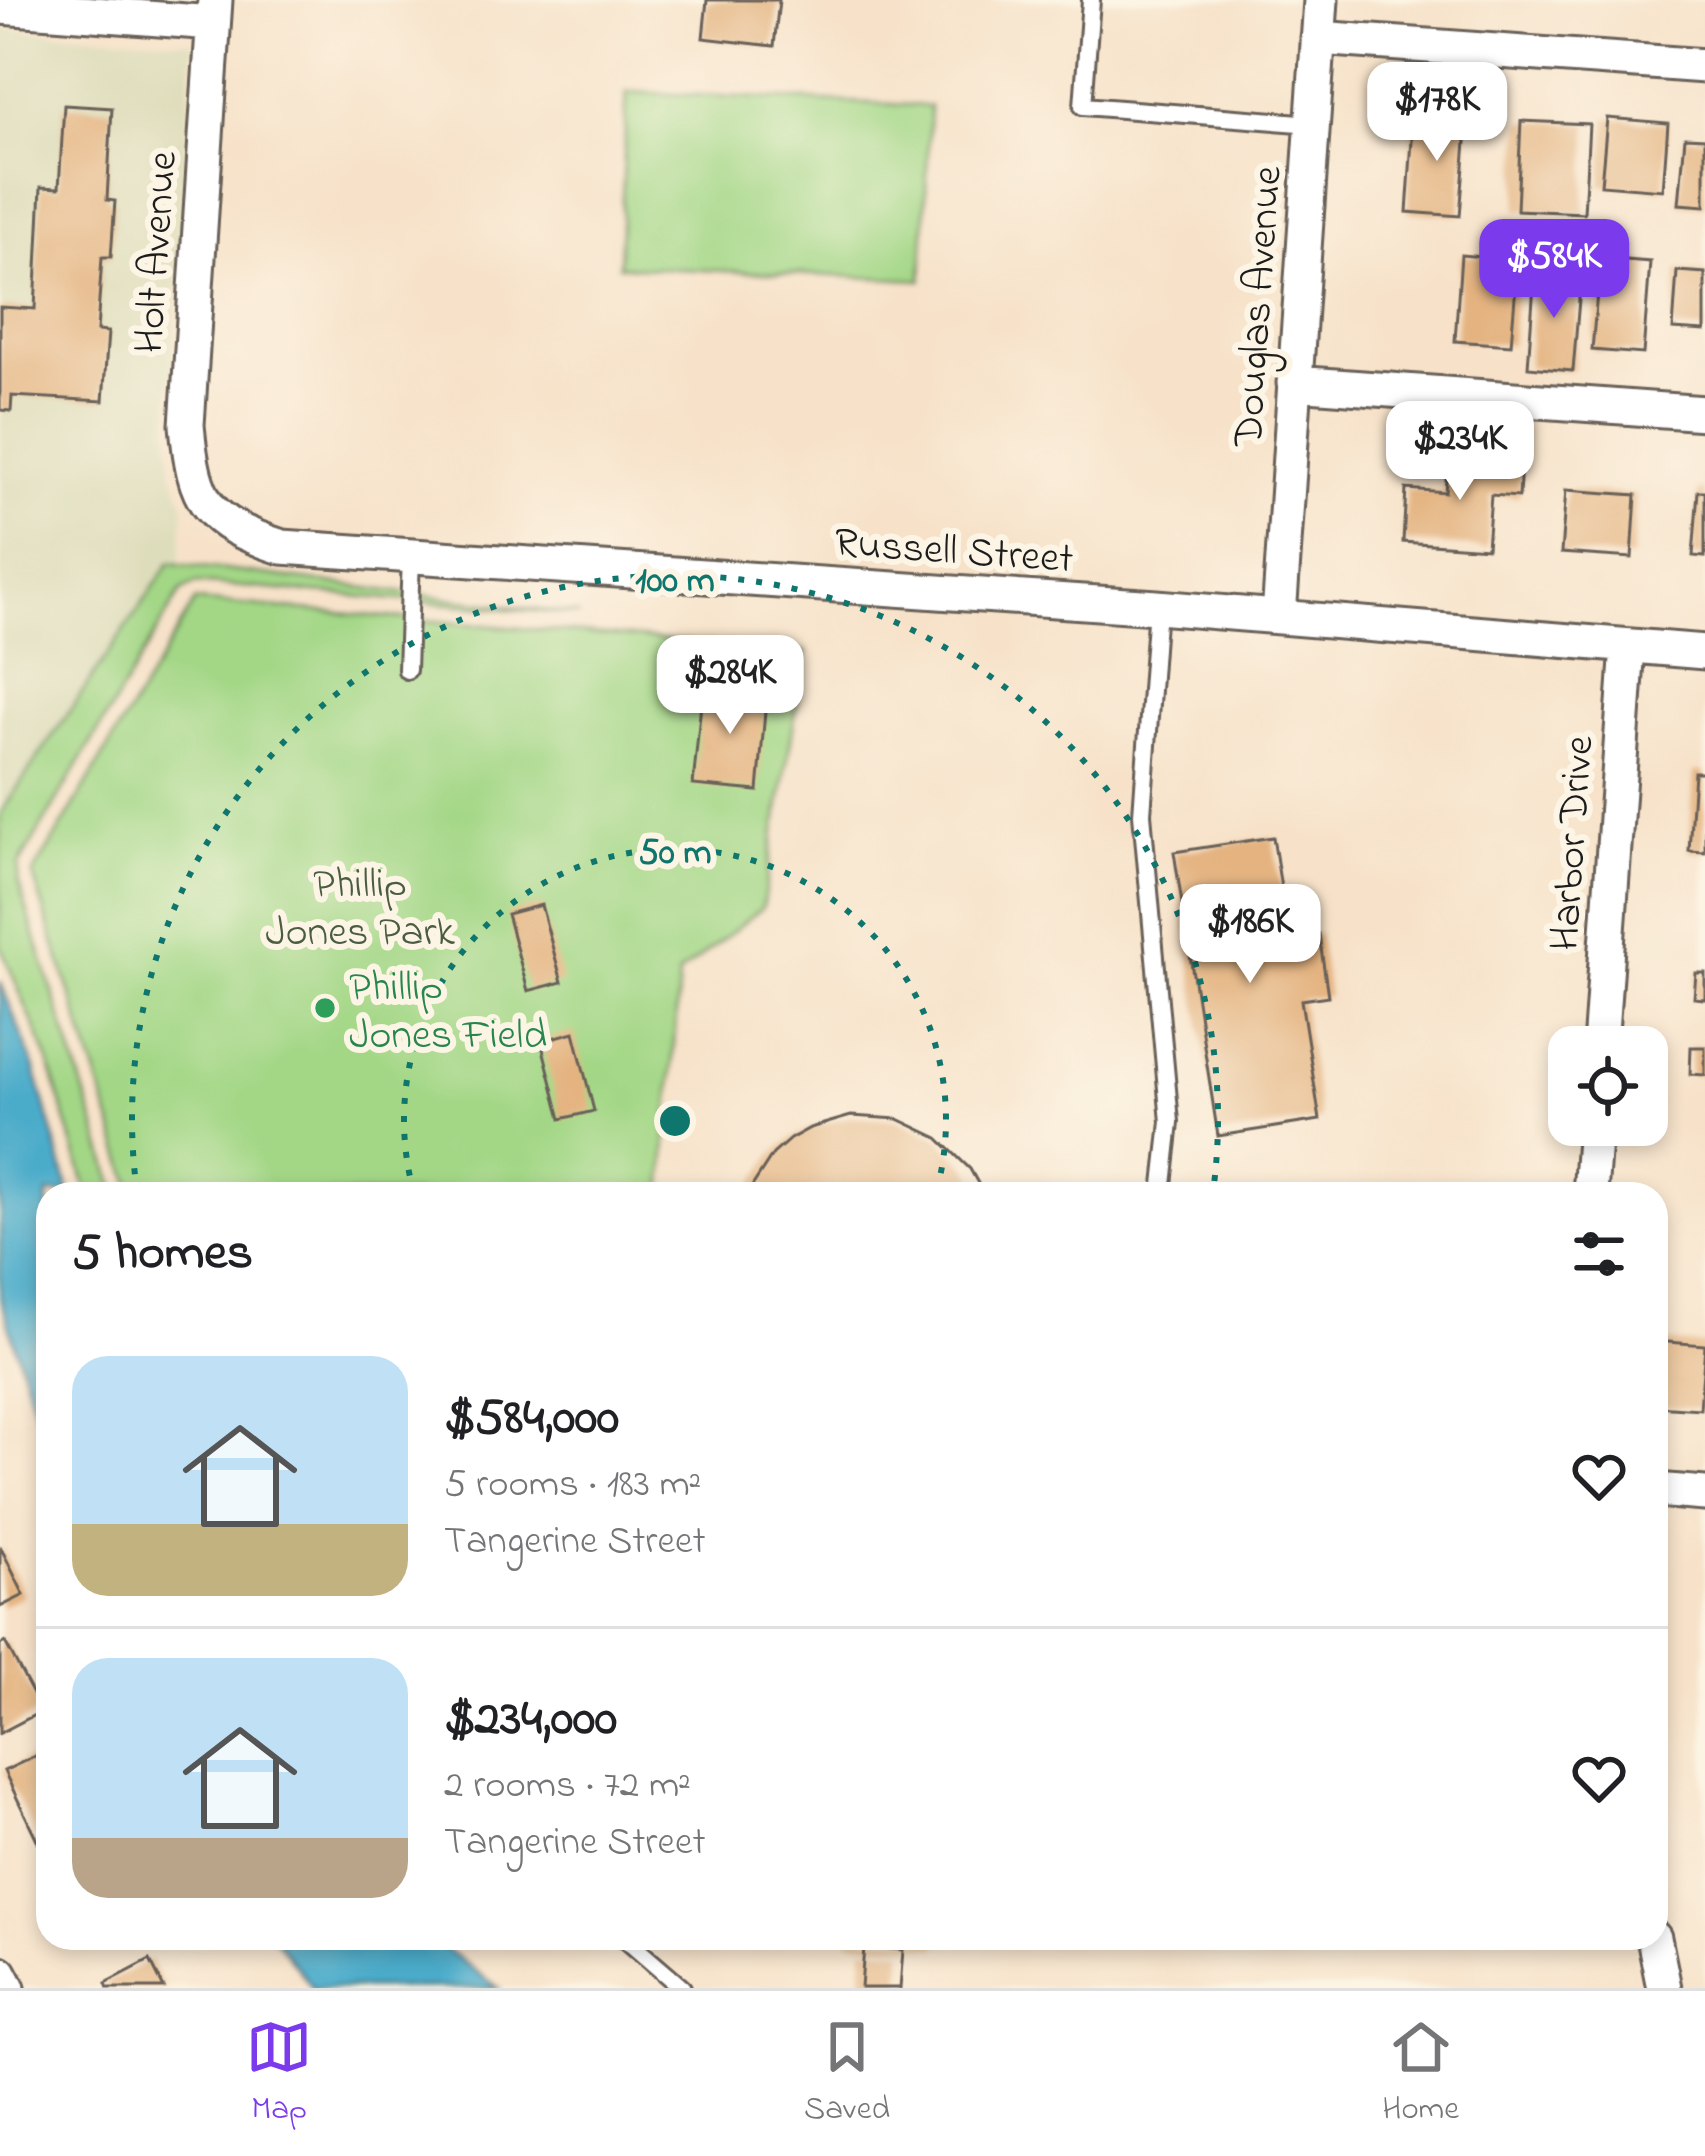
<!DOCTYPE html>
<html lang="en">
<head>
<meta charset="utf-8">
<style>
	body { margin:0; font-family:"Indie Flower",sans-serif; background:#f6f6f6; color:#202124; height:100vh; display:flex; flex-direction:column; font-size:45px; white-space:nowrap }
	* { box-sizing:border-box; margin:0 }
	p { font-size:39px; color:#757577 }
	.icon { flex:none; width:66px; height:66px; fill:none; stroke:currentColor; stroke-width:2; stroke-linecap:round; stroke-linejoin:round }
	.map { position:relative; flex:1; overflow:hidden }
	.sheet { position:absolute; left:36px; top:1182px; width:1632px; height:768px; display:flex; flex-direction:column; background:#fff; border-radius:36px; box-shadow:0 6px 18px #0003 }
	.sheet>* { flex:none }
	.buttons { position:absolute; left:1548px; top:1026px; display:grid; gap:24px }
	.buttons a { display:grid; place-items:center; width:120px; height:120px; border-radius:24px; background:#fff; box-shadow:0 6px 18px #0003; font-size:60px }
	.price { position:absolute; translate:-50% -102px; padding:0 27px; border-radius:24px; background:#fff; color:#222; font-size:39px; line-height:78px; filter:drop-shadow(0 3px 6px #0008) }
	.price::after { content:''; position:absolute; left:50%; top:72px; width:36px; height:27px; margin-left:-18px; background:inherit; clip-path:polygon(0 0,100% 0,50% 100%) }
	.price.on { background:#7c3aed; color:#fff }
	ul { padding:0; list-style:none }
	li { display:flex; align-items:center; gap:36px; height:300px; padding:0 36px }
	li+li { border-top:3px solid #e0e0e0 }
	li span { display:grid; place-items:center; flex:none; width:336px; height:240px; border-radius:36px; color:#555 }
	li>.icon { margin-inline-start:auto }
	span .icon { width:144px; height:144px; fill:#fffc; stroke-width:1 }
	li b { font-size:51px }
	h2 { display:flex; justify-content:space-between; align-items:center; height:144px; padding:0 36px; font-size:51px }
	.menu { display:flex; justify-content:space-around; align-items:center; height:168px; border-top:3px solid #e0e0e0; background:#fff; font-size:33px; color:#757577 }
	.menu a { display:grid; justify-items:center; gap:6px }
	.menu .on { color:#7c3aed }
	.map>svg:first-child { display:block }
	.built { fill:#deddbb }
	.green { fill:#a3d786; stroke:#607a51; stroke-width:3 }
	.water { fill:#4bacca; stroke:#346473; stroke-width:3 }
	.building { fill:#e4b380 }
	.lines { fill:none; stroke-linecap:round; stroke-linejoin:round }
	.service-casing { stroke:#696159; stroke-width:22 }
	.minor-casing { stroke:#696159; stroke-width:39 }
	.service { stroke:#fff; stroke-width:16 }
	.minor { stroke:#fff; stroke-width:33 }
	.ring { fill:none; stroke:#0f766e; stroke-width:6; stroke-dasharray:6 12 }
	.leisure-dot { fill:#2e9e5b; stroke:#fcf5e5; stroke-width:4.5 }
	.labels { text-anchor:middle; stroke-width:12; stroke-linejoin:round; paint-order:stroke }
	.street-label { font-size:42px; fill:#1c1c1c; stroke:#fcf5e5 }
	.park-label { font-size:42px; fill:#4b5d41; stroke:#fcf5e5 }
	.leisure-label { font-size:42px; fill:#27864d; stroke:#fcf5e5; text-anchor:start }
	.centre { fill:#0f766e; stroke:#fcf5e5; stroke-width:6 }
	.ring-label { font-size:36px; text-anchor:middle; font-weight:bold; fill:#0f766e; stroke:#fcf5e5; stroke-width:12; stroke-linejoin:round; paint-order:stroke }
</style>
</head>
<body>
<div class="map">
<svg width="1705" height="1988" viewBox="0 0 1705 1988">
	<rect width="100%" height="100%" fill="#fcf5e5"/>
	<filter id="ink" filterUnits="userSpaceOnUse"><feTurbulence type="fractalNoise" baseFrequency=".00833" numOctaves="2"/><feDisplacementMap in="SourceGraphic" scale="24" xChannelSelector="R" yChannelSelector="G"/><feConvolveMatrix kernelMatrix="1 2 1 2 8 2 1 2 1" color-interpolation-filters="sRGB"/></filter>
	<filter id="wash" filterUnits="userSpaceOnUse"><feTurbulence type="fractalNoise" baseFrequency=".004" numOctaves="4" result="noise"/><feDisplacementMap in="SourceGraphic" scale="48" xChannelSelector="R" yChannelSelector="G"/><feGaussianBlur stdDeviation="2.7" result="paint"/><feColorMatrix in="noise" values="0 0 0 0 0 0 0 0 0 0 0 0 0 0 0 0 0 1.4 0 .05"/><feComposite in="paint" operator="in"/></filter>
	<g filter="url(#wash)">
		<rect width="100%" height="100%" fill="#f7e2c9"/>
		<path class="built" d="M 0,29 L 193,42 L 168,423 L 172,473 L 184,503 L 180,564 L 170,563 L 0,814 Z"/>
		<path class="green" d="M 627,92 L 930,106 L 922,280 L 619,266 Z
			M 170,563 L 580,615 L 196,583 L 181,591 L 19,865 L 18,882 L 117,1194 L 88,1194 L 48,1059 L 0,945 L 0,814 Z
			M 195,601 L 806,652 L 762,908 L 679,974 L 663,1194 L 134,1194 L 33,875 Z"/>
		<path class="water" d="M 0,981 L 34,1066 L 70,1194 L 48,1194 L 48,1455 L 0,1296 Z
			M 274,1938 L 431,1938 L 499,1988 L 313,1988 Z"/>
		<g id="blocks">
			<path class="building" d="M 707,0 L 779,0 L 774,46 L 703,38 Z
				M 64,105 L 112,108 L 107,200 L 115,201 L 111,257 L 102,257 L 97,331 L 108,332 L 103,401 L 12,396 L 11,411 L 0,410 L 0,307 L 35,309 L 41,187 L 59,188 Z
				M 1414,112 L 1468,116 L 1460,216 L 1407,212 Z
				M 1607,118 L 1668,123 L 1663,190 L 1601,185 Z
				M 1521,121 L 1589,124 L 1584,213 L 1517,210 Z
				M 1685,137 L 1705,138 L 1705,206 L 1679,204 Z
				M 1461,255 L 1518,260 L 1511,345 L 1455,341 Z
				M 1600,258 L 1650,262 L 1643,354 L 1592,350 Z
				M 1535,271 L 1581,275 L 1573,371 L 1528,367 Z
				M 1677,271 L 1705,273 L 1705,331 L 1673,329 Z
				M 1448,456 L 1521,461 L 1519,497 L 1491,495 L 1487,548 L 1403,542 L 1406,489 L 1445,492 Z
				M 1566,490 L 1636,495 L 1632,558 L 1561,553 Z
				M 1698,491 L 1705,491 L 1705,557 L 1693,556 Z
				M 703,683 L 767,689 L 758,791 L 693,785 Z
				M 1694,772 L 1705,772 L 1705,852 L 1689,851 Z
				M 1273,837 L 1289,939 L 1319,934 L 1328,996 L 1301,1000 L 1320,1120 L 1218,1136 L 1174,852 Z
				M 541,905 L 562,982 L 528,991 L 507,914 Z
				M 1696,973 L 1705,973 L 1705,999 L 1694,998 Z
				M 574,1032 L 594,1111 L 561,1119 L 541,1041 Z
				M 1691,1047 L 1705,1047 L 1705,1075 L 1690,1074 Z
				M 851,1116 L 898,1119 L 938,1138 L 970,1169 L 984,1194 L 747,1194 L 773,1154 L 790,1139 L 810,1128 Z
				M 1656,1341 L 1705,1345 L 1700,1409 L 1656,1406 Z
				M 0,1546 L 24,1595 L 0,1607 Z
				M 5,1642 L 42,1711 L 0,1733 L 0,1645 Z
				M 48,1750 L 48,1842 L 40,1846 L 4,1771 Z
				M 849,1938 L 938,1938 L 938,1948 L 849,1941 Z
				M 864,1947 L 903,1950 L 900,1988 L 861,1988 Z
				M 150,1960 L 164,1988 L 108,1988 L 106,1983 Z"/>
		</g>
	</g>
	<g filter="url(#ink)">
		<use href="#blocks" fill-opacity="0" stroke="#696159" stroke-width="3"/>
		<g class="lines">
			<g class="service-casing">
				<path id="service" d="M 1091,0 L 1083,106 L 1313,124
					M 1157,607 L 1142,814 L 1170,1122 L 1162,1194
					M 407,670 L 411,556
					M 624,1938 L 682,1988"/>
			</g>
			<g class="minor-casing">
				<path id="minor" d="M 215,0 L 187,425 C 194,503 206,522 282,547 L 1157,607 L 1705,652
					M 0,7 L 213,23
					M 1318,38 L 1705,66
					M 1294,383 L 1705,413
					M 1279,617 L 1321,0
					M 1600,1047 L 1628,646
					M 1590,1194 L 1595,1125
					M 1656,1490 L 1705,1494
					M 1654,1938 L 1664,1988
					M 0,1973 L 8,1988"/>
			</g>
			<use href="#service" class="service"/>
			<use href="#minor" class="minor"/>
		</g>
	</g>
	<g class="ring">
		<path d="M414 1193A271 271 0 1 1 936 1193"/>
		<path d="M137 1192A543 543 0 1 1 1213 1192"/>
	</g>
	<circle class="leisure-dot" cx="325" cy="1008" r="12"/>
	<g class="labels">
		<g class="street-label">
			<text transform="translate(153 252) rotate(-86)" y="15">Holt Avenue</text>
			<text transform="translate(1255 306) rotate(-86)" y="15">Douglas Avenue</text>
			<text transform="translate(954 548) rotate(4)" y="15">Russell Street</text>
			<text transform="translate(1569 843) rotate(-86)" y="15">Harbor Drive</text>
		</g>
		<g class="park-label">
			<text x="360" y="896">Phillip<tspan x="360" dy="48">Jones Park</tspan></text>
		</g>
		<g class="leisure-label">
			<text x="349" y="999">Phillip<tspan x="349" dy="48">Jones Field</tspan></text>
		</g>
	</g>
	<circle cx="675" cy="1121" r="18" class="centre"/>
	<g class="ring-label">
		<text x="675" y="591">100 m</text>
		<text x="675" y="863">50 m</text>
	</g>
</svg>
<div class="buttons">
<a><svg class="icon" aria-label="locate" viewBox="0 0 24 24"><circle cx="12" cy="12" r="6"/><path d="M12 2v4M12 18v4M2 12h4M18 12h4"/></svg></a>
</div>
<b class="price" style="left:1437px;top:164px">$178K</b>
<b class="price on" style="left:1554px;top:321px">$584K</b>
<b class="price" style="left:1460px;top:503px">$234K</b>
<b class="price" style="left:730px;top:737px">$284K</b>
<b class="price" style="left:1250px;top:986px">$186K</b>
<section class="sheet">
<h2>5 homes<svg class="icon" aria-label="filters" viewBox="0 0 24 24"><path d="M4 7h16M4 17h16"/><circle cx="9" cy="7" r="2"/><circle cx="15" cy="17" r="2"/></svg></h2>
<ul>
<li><span style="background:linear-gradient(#bfe0f5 70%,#c2b280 0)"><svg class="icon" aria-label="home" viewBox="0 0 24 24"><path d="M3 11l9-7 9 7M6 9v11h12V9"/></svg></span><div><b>$584,000</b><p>5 rooms · 183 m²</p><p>Tangerine Street</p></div><svg class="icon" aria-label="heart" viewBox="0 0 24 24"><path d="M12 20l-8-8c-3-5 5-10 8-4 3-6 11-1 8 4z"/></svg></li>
<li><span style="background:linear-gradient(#bfe0f5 75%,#b9a48a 0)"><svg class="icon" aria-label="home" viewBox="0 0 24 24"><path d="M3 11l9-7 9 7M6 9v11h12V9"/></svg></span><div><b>$234,000</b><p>2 rooms · 72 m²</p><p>Tangerine Street</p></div><svg class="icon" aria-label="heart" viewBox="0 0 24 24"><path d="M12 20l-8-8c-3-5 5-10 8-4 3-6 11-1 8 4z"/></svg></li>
</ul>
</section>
</div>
<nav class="menu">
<a class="on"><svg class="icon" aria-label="map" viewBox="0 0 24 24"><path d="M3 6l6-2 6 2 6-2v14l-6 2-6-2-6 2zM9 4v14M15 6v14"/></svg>Map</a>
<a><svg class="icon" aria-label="saved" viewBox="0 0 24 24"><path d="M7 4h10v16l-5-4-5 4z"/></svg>Saved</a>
<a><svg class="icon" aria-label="home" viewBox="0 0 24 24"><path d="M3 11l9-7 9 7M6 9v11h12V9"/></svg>Home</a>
</nav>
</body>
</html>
